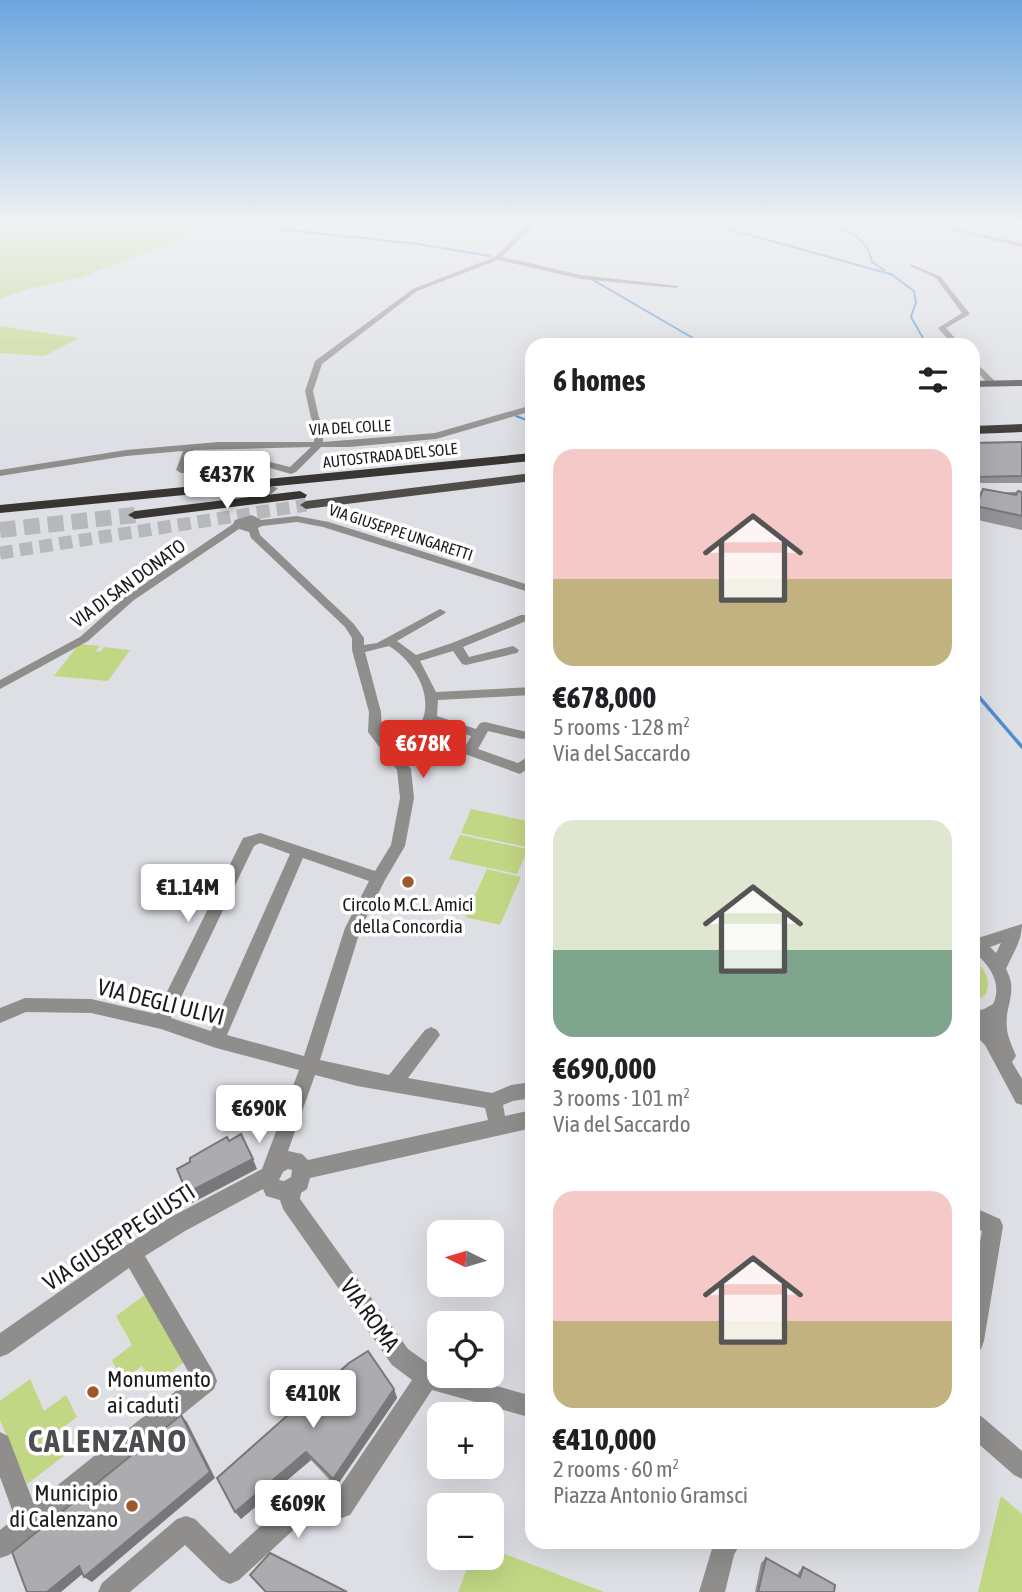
<!DOCTYPE html>
<html lang="en">
<head>
<meta charset="utf-8">
<style>
	body { margin:0; font-family:"Asap Condensed",sans-serif; background:#f2f2f2; color:#202124; height:100vh; display:flex; flex-direction:column; font-size:26px; white-space:nowrap }
	* { box-sizing:border-box; margin:0 }
	p { font-size:23px; color:#757577 }
	.icon { flex:none; width:38px; height:38px; fill:none; stroke:currentColor; stroke-width:2; stroke-linecap:round; stroke-linejoin:round }
	.map { position:relative; flex:1; overflow:hidden }
	.side { position:absolute; left:525px; top:338px; width:455px; height:1211px; display:flex; flex-direction:column; background:#fff; border-radius:21px; box-shadow:0 7px 28px #0002 }
	.side>* { flex:none }
	.needle { width:46px; rotate:275deg }
	.fabs { position:absolute; left:427px; top:1220px; display:grid; gap:14px }
	.fabs a { display:grid; place-items:center; width:77px; height:77px; border-radius:14px; background:#fff; box-shadow:0 7px 28px #0002; font-size:35px }
	.price { position:absolute; translate:-50% -60px; padding:0 16px; border-radius:7px; background:#fff; color:#222; font-size:23px; line-height:46px; filter:drop-shadow(0 2px 4px #0008) }
	.price::after { content:''; position:absolute; left:50%; top:42px; width:21px; height:16px; margin-left:-10px; background:inherit; clip-path:polygon(0 0,100% 0,50% 100%) }
	.price.selected { background:#d93025; color:#fff }
	ul { padding:0; list-style:none }
	li { display:grid; align-content:center; gap:14px; height:371px; padding:0 28px }
	li span { display:grid; place-items:center; height:217px; border-radius:21px; color:#555 }
	li>.icon { margin-inline-start:auto }
	span .icon { width:126px; height:126px; fill:#fffc; stroke-width:1 }
	li b { font-size:30px }
	h2 { display:flex; justify-content:space-between; align-items:center; height:84px; padding:0 28px; font-size:30px }
	.map>svg:first-child { display:block }
	.green { fill:#c2d784 }
	.lines { fill:none; stroke-linecap:round; stroke-linejoin:round }
	.stream-far1 { stroke:#508ed0; stroke-width:2 }
	.stream { stroke:#508ed0; stroke-width:3.5 }
	.major-tunnel { stroke:#b6b8bc; stroke-width:13; stroke-dasharray:13 7; stroke-linecap:butt }
	.highway-tunnel { stroke:#b6b8bc; stroke-width:16; stroke-dasharray:16 8; stroke-linecap:butt }
	.minor { fill:#8f8e8c; fill-rule:evenodd }
	.major { fill:#4f4c4a; fill-rule:evenodd }
	.highway { fill:#383533; fill-rule:evenodd }
	.wall { fill:#949497 }
	.shaded-wall { fill:#78787b }
	.building { fill:#acacb0; stroke:#78787b; stroke-width:2 }
	.poi-dot { fill:#9c572b; stroke:#fff; stroke-width:2.5 }
	.labels { text-anchor:middle; stroke-width:7; stroke-linejoin:round; paint-order:stroke }
	.far-street-label { font-size:16px; fill:#1a1b1c; stroke:#fff }
	.street-label { font-size:19px; fill:#1a1b1c; stroke:#fff }
	.poi-label { font-size:19px; fill:#1a1b1c; stroke:#fff }
	.near-street-label { font-size:23px; fill:#1a1b1c; stroke:#fff }
	.near-poi-label { font-size:23px; fill:#1a1b1c; stroke:#fff; text-anchor:start }
	.near-district-label { font-size:32px; font-weight:bold; letter-spacing:2px; fill:#4b4d50; stroke:#fff }
</style>
</head>
<body>
<div class="map">
<svg width="1022" height="1592" viewBox="0 0 1022 1592">
	<rect width="100%" height="100%" fill="#dddfe4"/>
	<path class="green" d="M 0,220 L 151,220 L 145,226 L 188,227 L 179,234 L 184,238 L 82,277 L 28,289 L 0,298 Z
		M 0,326 L 79,338 L 44,356 L 0,353 Z
		M 79,644 L 100,646 L 96,651 L 100,652 L 104,647 L 130,650 L 108,681 L 54,676 Z
		M 471,809 L 532,822 L 532,832 L 526,847 L 461,833 Z
		M 460,835 L 528,849 L 517,874 L 449,859 Z
		M 487,869 L 521,877 L 500,925 L 465,917 Z
		M 973,959 C 984,968 993,980 985,995 L 973,1002 Z
		M 146,1294 L 184,1362 L 153,1386 L 142,1366 L 122,1381 L 112,1360 L 132,1345 L 116,1316 Z
		M 30,1379 L 44,1411 L 66,1395 L 77,1417 L 54,1434 L 64,1456 L 27,1484 L 0,1420 L 0,1401 Z
		M 1001,1496 L 1022,1514 L 1022,1592 L 978,1592 Z
		M 492,1549 L 604,1592 L 458,1592 L 471,1558 L 492,1558 Z"/>
	<g class="lines">
		<path class="stream-far1" d="M 268,220 L 272,222 L 269,228 L 418,244 L 490,256
			M 696,220 L 890,274
			M 819,220 C 842,229 867,234 872,262 L 884,270
			M 891,274 L 914,291 L 916,302 L 911,317 L 927,345
			M 593,280 L 705,345
			M 516,416 L 532,422"/>
		<path class="stream" d="M 973,690 L 1022,747"/>
		<path class="major-tunnel" d="M 0,553 L 306,505"/>
		<path class="highway-tunnel" d="M 0,530 L 135,515"/>
		<path class="minor" d="M 533,220 L 539,220 L 502,257 L 581,275 L 679,286 L 676,288 L 581,279 L 498,260 L 417,291 L 322,364 L 313,391 L 319,418 L 323,424 L 323,442 L 435,433 L 532,405 L 532,411 L 436,439 L 349,447 L 321,447 L 296,472 L 291,474 L 270,468 L 181,473 L 176,470 L 183,451 L 126,456 L 0,476 L 0,470 L 126,450 L 218,442 L 314,442 L 315,424 L 311,418 L 305,391 L 315,361 L 413,289 L 495,257 ZM 311,447 L 290,467 L 270,462 L 187,467 L 193,450 Z
			M 907,220 L 916,220 L 1022,243 L 1022,247 Z
			M 910,264 L 940,276 L 970,314 L 946,328 L 961,345 L 953,345 L 938,328 L 962,313 L 936,278 L 910,266 Z
			M 973,360 L 995,381 L 995,385 L 989,385 L 973,367 Z
			M 270,486 L 278,488 L 269,496 L 263,496 L 263,492 Z
			M 1022,492 L 1022,498 L 973,499 L 973,493 Z
			M 252,515 L 261,520 L 297,516 L 329,522 L 532,586 L 532,593 L 323,527 L 297,522 L 262,526 L 258,528 L 260,535 L 353,623 L 364,638 L 364,645 L 377,643 L 440,609 L 446,612 L 444,614 L 397,641 L 416,655 L 452,643 L 521,615 L 532,615 L 532,621 L 526,621 L 463,647 L 469,657 L 513,646 L 519,650 L 517,653 L 466,665 L 462,664 L 453,651 L 420,661 L 436,692 L 532,687 L 532,695 L 438,700 L 437,716 L 476,729 L 480,723 L 485,722 L 527,732 L 529,735 L 527,738 L 522,739 L 488,731 L 478,749 L 518,763 L 532,754 L 532,766 L 520,774 L 465,754 L 463,751 L 471,736 L 434,724 L 420,743 L 403,759 L 411,769 L 414,798 L 405,846 L 385,880 L 361,928 L 320,1060 L 389,1075 L 425,1030 L 431,1027 L 437,1030 L 440,1035 L 408,1078 L 492,1093 L 511,1085 L 532,1082 L 532,1098 L 513,1101 L 503,1105 L 505,1116 L 532,1110 L 532,1128 L 310,1178 L 307,1189 L 301,1193 L 300,1199 L 408,1349 L 433,1367 L 439,1369 L 439,1376 L 461,1376 L 532,1396 L 532,1418 L 432,1390 L 350,1515 L 322,1525 L 301,1523 L 239,1580 L 230,1584 L 221,1580 L 185,1545 L 130,1592 L 98,1592 L 102,1583 L 177,1519 L 186,1516 L 195,1519 L 230,1554 L 288,1501 C 303,1495 318,1502 333,1497 L 412,1380 L 392,1365 L 283,1209 L 280,1200 L 266,1196 L 263,1189 L 185,1231 L 145,1256 L 214,1373 L 217,1381 L 214,1389 L 9,1555 L 0,1558 L 0,1530 L 15,1518 L 0,1477 L 0,1432 L 8,1436 L 34,1504 L 192,1378 L 129,1268 L 8,1354 L 0,1357 L 0,1333 L 125,1246 L 171,1217 L 262,1169 L 299,1070 L 216,1048 L 161,1029 L 91,1013 L 26,1012 L 0,1023 L 0,1008 L 25,998 L 91,999 L 156,1014 L 243,838 L 260,833 L 375,871 L 391,845 L 400,798 L 397,770 L 368,732 L 369,712 L 352,650 L 352,638 L 345,627 L 251,538 L 249,532 L 239,529 L 134,600 L 88,641 L 0,689 L 0,680 L 80,637 L 126,596 L 233,524 L 235,520 ZM 389,646 C 412,660 434,693 422,721 C 417,733 406,742 396,750 L 382,731 L 381,712 L 365,652 ZM 260,843 L 290,854 L 211,1031 L 171,1018 L 254,846 ZM 303,858 L 369,881 L 345,928 L 304,1056 L 227,1035 ZM 315,1075 L 357,1086 L 485,1108 L 488,1120 L 308,1160 L 302,1154 L 288,1151 ZM 288,1169 L 292,1170 L 291,1177 L 284,1181 L 279,1180 L 283,1172 Z
			M 1022,924 C 1022,941 1013,953 1006,969 C 1019,993 1004,1005 1007,1029 C 1008,1038 1013,1048 1016,1056 L 1012,1062 L 1022,1079 L 1022,1105 L 1016,1103 L 985,1045 L 973,1033 L 973,1012 L 984,1009 L 993,1004 C 1003,984 989,963 973,952 L 973,937 L 978,938 ZM 1001,943 L 996,953 L 990,947 Z
			M 973,1207 L 1000,1219 L 1003,1226 L 984,1341 L 981,1349 L 973,1352 L 973,1281 L 982,1231 L 973,1227 Z
			M 973,1413 L 981,1416 L 1022,1451 L 1022,1479 L 1014,1475 L 973,1439 Z
			M 714,1542 L 741,1542 L 734,1555 L 725,1592 L 699,1592 Z"/>
		<path class="major" d="M 1022,380 L 1022,386 L 973,387 L 973,381 Z
			M 532,473 L 532,481 L 306,509 L 300,505 L 306,501 Z"/>
		<path class="highway" d="M 1022,424 L 1022,432 L 973,434 L 973,426 Z
			M 532,453 L 532,461 L 0,513 L 0,505 Z
			M 300,491 L 307,495 L 305,498 L 135,519 L 128,515 L 135,511 Z"/>
	</g>
	<path class="wall" d="M 1022,442 L 1022,483 L 973,483 L 973,443 Z
		M 983,489 L 1016,495 L 1022,492 L 1022,530 L 973,519 L 973,514 Z
		M 394,1389 L 397,1398 L 336,1487 L 311,1460 L 241,1519 L 217,1478 Z
		M 766,1558 L 797,1575 L 798,1573 L 803,1567 L 834,1592 L 755,1592 L 761,1563 Z"/>
	<path class="shaded-wall" d="M 253,1159 L 257,1169 L 192,1203 L 187,1193 Z
		M 394,1389 L 397,1398 L 336,1487 L 333,1479 Z
		M 181,1415 L 187,1422 L 215,1478 L 92,1582 L 84,1577 Z
		M 306,1452 L 311,1460 L 241,1519 L 235,1512 Z
		M 79,1566 L 86,1571 L 61,1592 L 47,1592 Z"/>
	<path class="building" d="M 1022,442 L 1022,476 L 975,477 L 973,474 L 973,443 Z
		M 983,489 L 1016,495 L 1018,491 L 1022,492 L 1022,516 L 976,506 Z
		M 241,1134 L 253,1159 L 187,1193 L 177,1169 L 190,1162 L 190,1158 L 227,1137 L 229,1141 Z
		M 368,1351 L 394,1389 L 333,1479 L 306,1452 L 235,1512 L 217,1478 L 288,1415 L 294,1402 L 303,1394 L 322,1387 L 349,1363 Z
		M 181,1415 L 210,1472 L 84,1577 L 79,1566 L 47,1592 L 27,1592 L 12,1552 Z
		M 270,1553 L 347,1592 L 266,1592 L 250,1575 Z
		M 766,1558 L 800,1577 L 803,1567 L 835,1585 L 834,1592 L 758,1592 Z"/>
	<linearGradient id="sky" x2="0" y2="1"><stop stop-color="#6ba5de"/><stop offset="0.5" stop-color="#f0f1f3"/><stop offset="1" stop-color="#f0f1f3" stop-opacity="0"/></linearGradient>
	<rect width="1022" height="443" fill="url(#sky)"/>
	<g class="poi-dot">
		<circle cx="408" cy="882" r="7"/>
		<circle cx="93" cy="1392" r="7"/>
		<circle cx="132" cy="1506" r="7"/>
	</g>
	<g class="labels">
		<g class="far-street-label">
			<text transform="translate(350 427) rotate(-3)" y="6">VIA DEL COLLE</text>
			<text transform="translate(390 455) rotate(-6)" y="6">AUTOSTRADA DEL SOLE</text>
			<text transform="translate(401 532) rotate(18)" y="6">VIA GIUSEPPE UNGARETTI</text>
		</g>
		<g class="street-label">
			<text transform="translate(128 583) rotate(-36)" y="7">VIA DI SAN DONATO</text>
		</g>
		<g class="poi-label">
			<text x="408" y="911">Circolo M.C.L. Amici<tspan x="408" dy="22">della Concordia</tspan></text>
		</g>
		<g class="near-street-label">
			<text transform="translate(161 1002) rotate(14)" y="8">VIA DEGLI ULIVI</text>
			<text transform="translate(119 1237) rotate(-33)" y="8">VIA GIUSEPPE GIUSTI</text>
			<text transform="translate(370 1315) rotate(54)" y="8">VIA ROMA</text>
		</g>
		<g class="near-poi-label">
			<text x="107" y="1387">Monumento<tspan x="107" dy="26">ai caduti</tspan></text>
			<text x="118" y="1501" text-anchor="end">Municipio<tspan x="118" dy="26">di Calenzano</tspan></text>
		</g>
		<g class="near-district-label">
			<text x="108" y="1452">CALENZANO</text>
		</g>
	</g>
</svg>
<div class="fabs">
<a><svg class="needle" viewBox="-14 -14 28 28"><path d="M0-13l5 13h-10z" fill="#e53935"/><path d="M0 13l5-13h-10z" fill="#757577"/></svg></a>
<a><svg class="icon" aria-label="locate" viewBox="0 0 24 24"><circle cx="12" cy="12" r="6"/><path d="M12 2v4M12 18v4M2 12h4M18 12h4"/></svg></a>
<a>+</a>
<a>−</a>
</div>
<b class="price" style="left:227px;top:511px">€437K</b>
<b class="price selected" style="left:423px;top:780px">€678K</b>
<b class="price" style="left:188px;top:924px">€1.14M</b>
<b class="price" style="left:259px;top:1145px">€690K</b>
<b class="price" style="left:313px;top:1430px">€410K</b>
<b class="price" style="left:298px;top:1540px">€609K</b>
<section class="side">
<h2>6 homes<svg class="icon" aria-label="filters" viewBox="0 0 24 24"><path d="M4 7h16M4 17h16"/><circle cx="9" cy="7" r="2"/><circle cx="15" cy="17" r="2"/></svg></h2>
<ul>
<li><span style="background:linear-gradient(#f6c9c9 60%,#c2b280 0)"><svg class="icon" aria-label="home" viewBox="0 0 24 24"><path d="M3 11l9-7 9 7M6 9v11h12V9"/></svg></span><div><b>€678,000</b><p>5 rooms · 128 m²</p><p>Via del Saccardo</p></div></li>
<li><span style="background:linear-gradient(#dfe7d0 60%,#7fa58c 0)"><svg class="icon" aria-label="home" viewBox="0 0 24 24"><path d="M3 11l9-7 9 7M6 9v11h12V9"/></svg></span><div><b>€690,000</b><p>3 rooms · 101 m²</p><p>Via del Saccardo</p></div></li>
<li><span style="background:linear-gradient(#f6c9c9 60%,#c2b280 0)"><svg class="icon" aria-label="home" viewBox="0 0 24 24"><path d="M3 11l9-7 9 7M6 9v11h12V9"/></svg></span><div><b>€410,000</b><p>2 rooms · 60 m²</p><p>Piazza Antonio Gramsci</p></div></li>
</ul>
</section>
</div>
</body>
</html>
